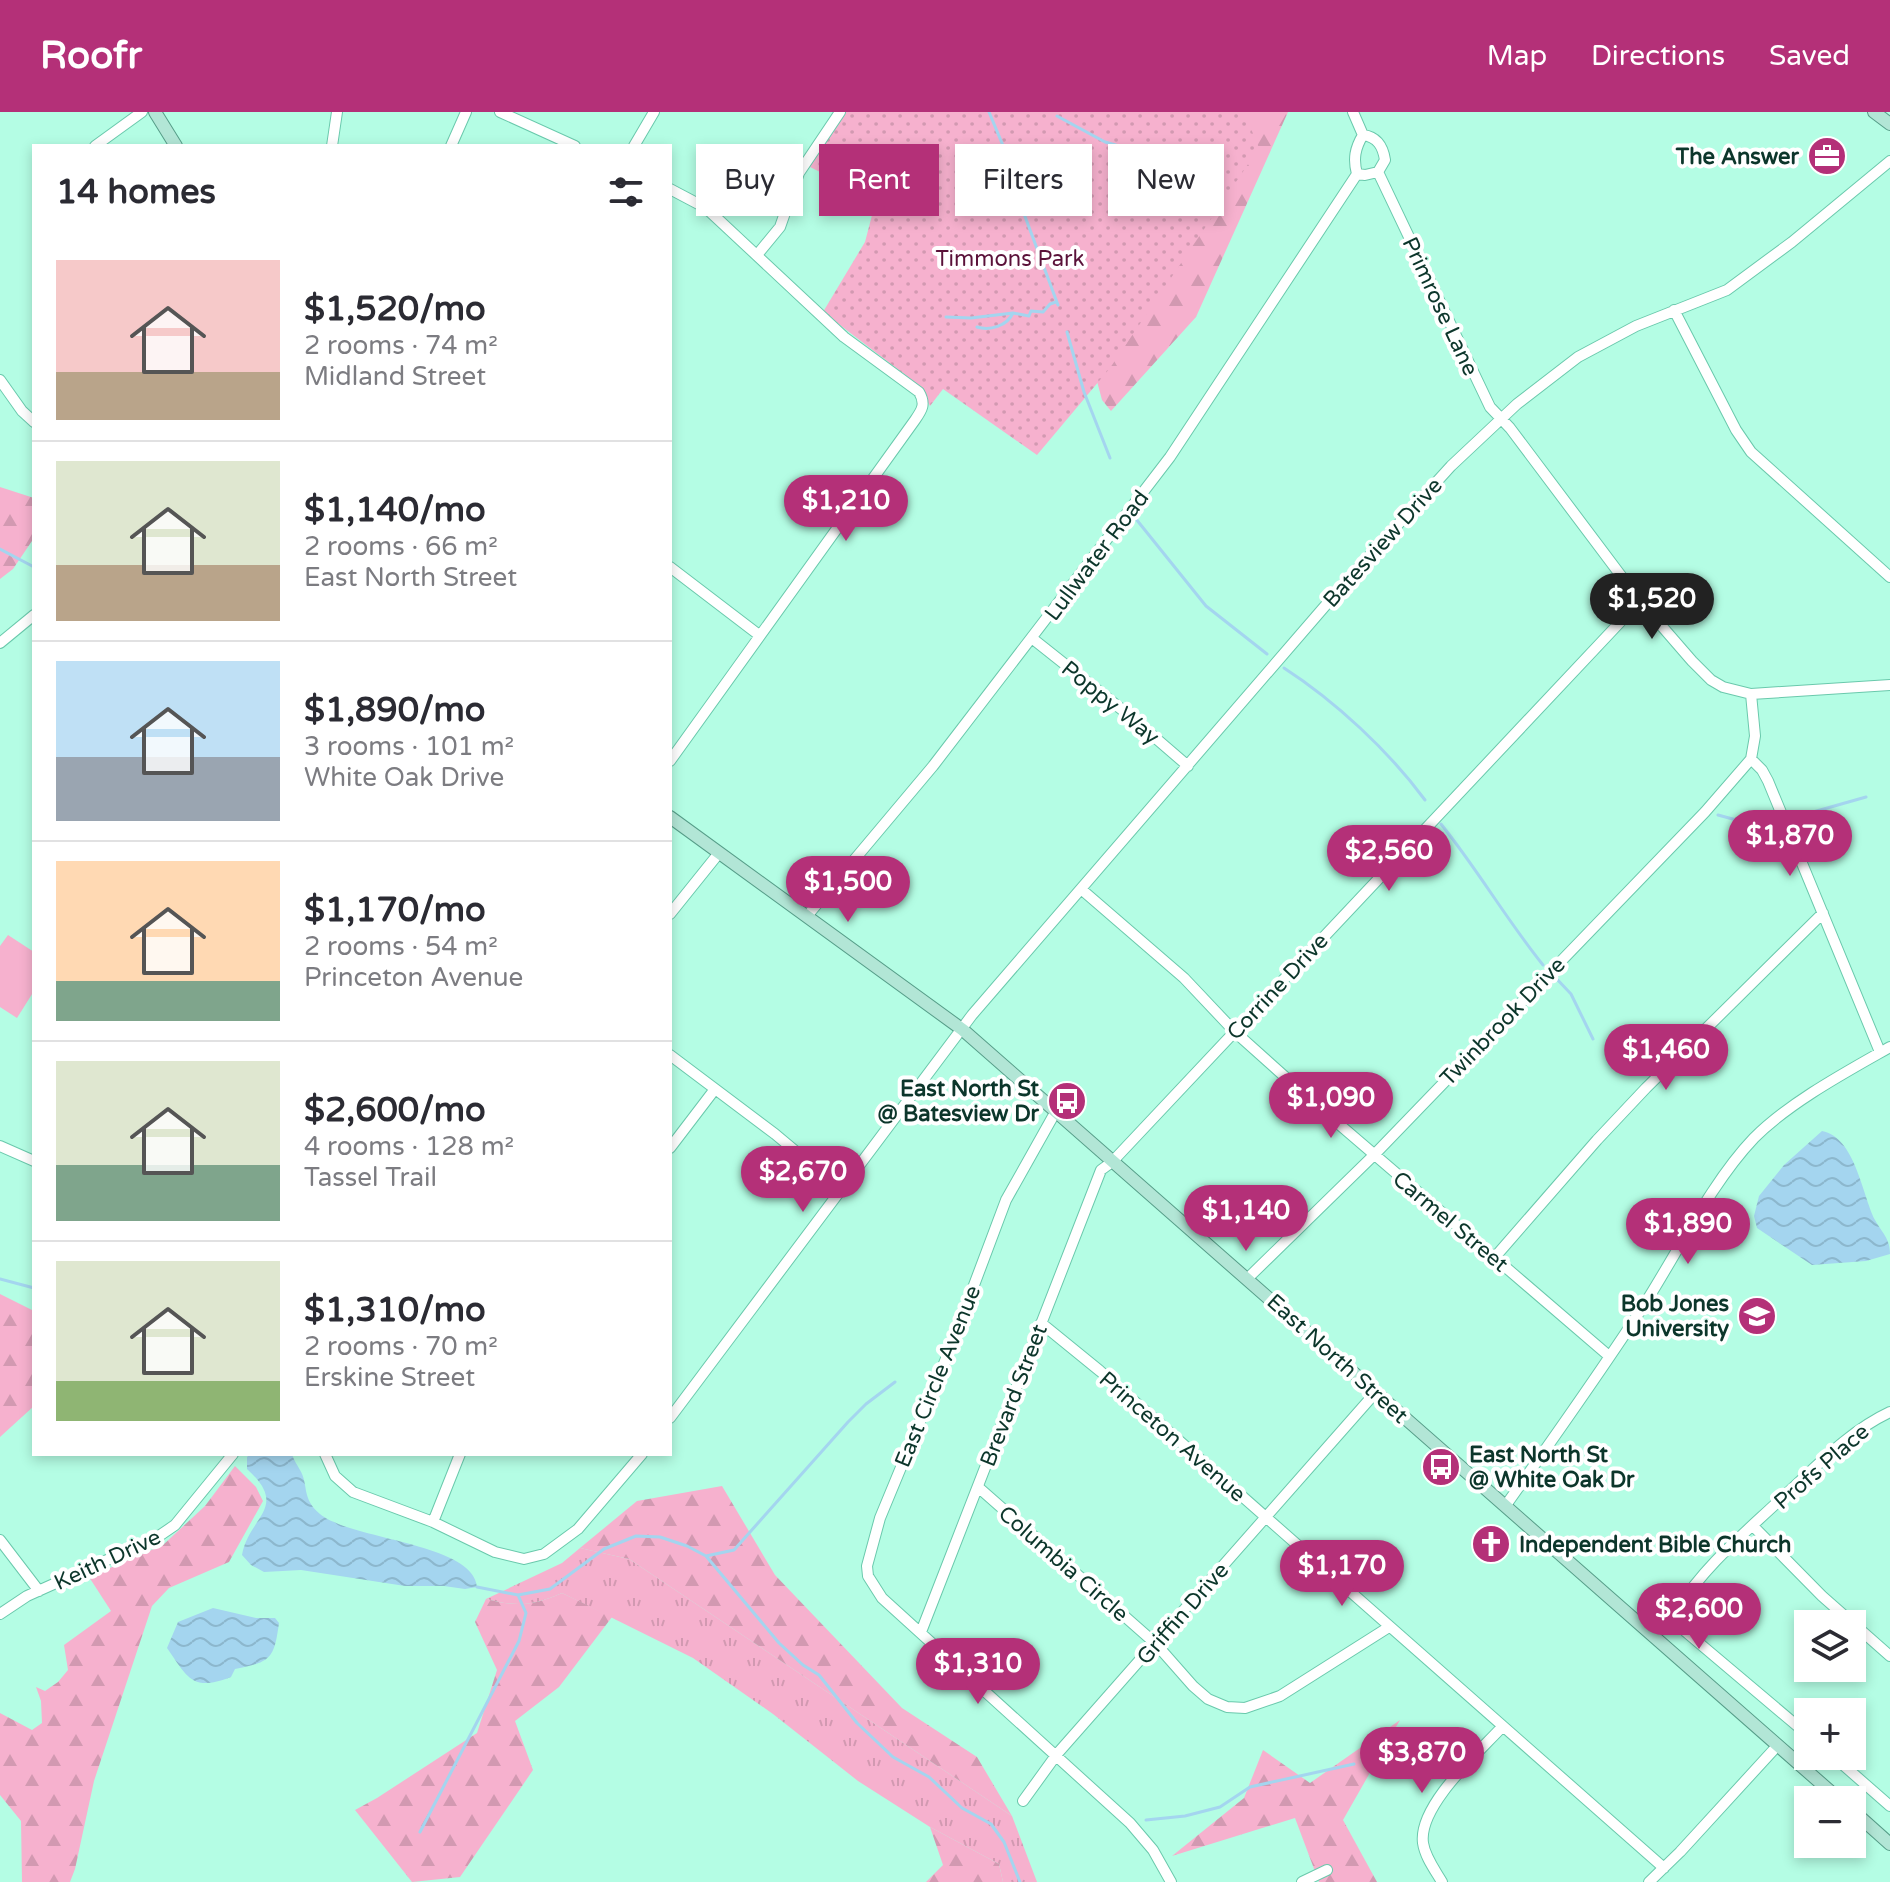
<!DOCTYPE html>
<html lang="en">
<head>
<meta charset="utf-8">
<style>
	body { margin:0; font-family:"Varela Round",sans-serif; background:#f7f7f7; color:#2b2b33; height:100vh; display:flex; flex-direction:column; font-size:30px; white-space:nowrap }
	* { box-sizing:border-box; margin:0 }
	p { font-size:26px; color:#7c7c81 }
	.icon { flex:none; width:44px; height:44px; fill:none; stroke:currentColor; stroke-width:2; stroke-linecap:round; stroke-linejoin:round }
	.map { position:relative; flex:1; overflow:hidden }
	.details { position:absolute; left:32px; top:32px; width:640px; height:1312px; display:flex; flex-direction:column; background:#fff; border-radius:0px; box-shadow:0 4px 12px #0003 }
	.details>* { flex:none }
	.top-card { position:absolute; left:696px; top:32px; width:760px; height:72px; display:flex; gap:16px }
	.buttons { position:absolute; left:1794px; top:1498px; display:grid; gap:16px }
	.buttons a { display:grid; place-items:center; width:72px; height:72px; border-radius:0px; background:#fff; box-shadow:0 4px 12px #0003; font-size:40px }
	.price { position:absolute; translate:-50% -68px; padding:0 18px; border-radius:28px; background:#b43078; color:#fff; font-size:26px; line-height:52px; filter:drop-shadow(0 2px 4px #0008) }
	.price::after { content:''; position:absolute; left:50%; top:48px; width:24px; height:18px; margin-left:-12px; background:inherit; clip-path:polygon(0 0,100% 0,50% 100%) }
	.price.selected { background:#222; color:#fff }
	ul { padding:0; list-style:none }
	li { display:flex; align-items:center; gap:24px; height:200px; padding:0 24px }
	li+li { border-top:2px solid #e1e1e2 }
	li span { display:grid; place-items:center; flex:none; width:224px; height:160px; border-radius:0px; color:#555 }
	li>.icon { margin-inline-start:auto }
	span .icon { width:96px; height:96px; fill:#fffc; stroke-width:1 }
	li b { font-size:34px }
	h2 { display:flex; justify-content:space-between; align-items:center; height:96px; padding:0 24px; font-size:34px }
	.chip { padding:0 28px; border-radius:0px; background:#fff; box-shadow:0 4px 12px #0003; font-size:28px; line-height:72px }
	.chip.selected { background:#b43078; color:#fff }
	header { display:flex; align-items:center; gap:48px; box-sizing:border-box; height:112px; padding:0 40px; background:#b43078; color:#fff }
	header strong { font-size:38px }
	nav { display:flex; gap:44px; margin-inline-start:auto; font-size:28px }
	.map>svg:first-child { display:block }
	.grass { fill:url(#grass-tufts) }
	.forest { fill:url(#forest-firs) }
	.park { fill:url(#park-dots) }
	.pitch { fill:#f6b1ce }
	.water { fill:url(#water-waves) }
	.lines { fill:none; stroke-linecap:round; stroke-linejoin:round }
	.stream { stroke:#a4d5ef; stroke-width:3 }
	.minor-casing { stroke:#6ac9ac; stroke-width:12 }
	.major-casing { stroke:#569d88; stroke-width:14 }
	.minor { stroke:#fff; stroke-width:10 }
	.major { stroke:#b2e6d6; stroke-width:12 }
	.labels { text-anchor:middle; stroke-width:8; stroke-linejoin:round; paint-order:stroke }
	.poi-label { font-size:22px; font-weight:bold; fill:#0c362b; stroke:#fff; text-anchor:end }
	.park-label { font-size:22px; fill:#5a1139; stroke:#fff }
	.street-label { font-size:22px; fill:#0c362b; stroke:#fff }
</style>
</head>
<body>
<header>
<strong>Roofr</strong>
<nav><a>Map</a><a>Directions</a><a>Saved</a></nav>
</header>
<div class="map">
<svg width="1890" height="1770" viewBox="0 0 1890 1770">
	<defs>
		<pattern id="grass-tufts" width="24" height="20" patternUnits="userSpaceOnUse" patternTransform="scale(2)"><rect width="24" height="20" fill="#f6b1ce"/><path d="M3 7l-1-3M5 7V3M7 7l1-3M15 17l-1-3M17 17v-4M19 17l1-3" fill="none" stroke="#d299b1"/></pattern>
		<pattern id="forest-firs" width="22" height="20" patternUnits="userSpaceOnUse" patternTransform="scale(2)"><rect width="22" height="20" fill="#f6b1ce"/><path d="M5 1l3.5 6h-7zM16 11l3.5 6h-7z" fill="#d299b1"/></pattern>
		<pattern id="park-dots" width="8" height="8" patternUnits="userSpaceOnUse" patternTransform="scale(2)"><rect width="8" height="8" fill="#f6b1ce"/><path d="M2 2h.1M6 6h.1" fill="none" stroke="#d299b1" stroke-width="1.8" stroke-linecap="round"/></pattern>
		<pattern id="water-waves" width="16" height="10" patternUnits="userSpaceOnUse" patternTransform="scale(2)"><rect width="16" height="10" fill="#a4d5ef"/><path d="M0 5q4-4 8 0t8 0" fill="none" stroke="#8cb7cd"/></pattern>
	</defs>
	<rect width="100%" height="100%" fill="#b4fde4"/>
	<path class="grass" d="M 580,1436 L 629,1447 L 1012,1704 L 1037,1770 L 1003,1770 L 999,1752 L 930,1715 L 858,1669 L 773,1602 L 693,1546 L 562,1481 C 532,1494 518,1495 486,1487 L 562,1451 Z"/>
	<path class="forest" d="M 1188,0 L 1288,0 L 1196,205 L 1111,299 L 1102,288 L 1090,243 Z
		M 0,375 L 34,386 L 34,426 L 13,457 L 0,467 Z
		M 0,1182 L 34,1199 L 34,1294 L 0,1325 Z
		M 235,1354 L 256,1375 L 263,1389 L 229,1450 L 169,1476 L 152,1494 L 94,1669 L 75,1757 L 70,1770 L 22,1770 L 21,1709 L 0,1683 L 0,1601 L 32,1618 L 42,1611 L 41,1589 L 36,1575 L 45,1579 L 58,1570 L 68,1558 L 64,1533 L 111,1499 L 89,1465 L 163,1433 L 205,1394 Z
		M 722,1374 L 775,1463 L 902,1596 L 977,1645 L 1012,1704 L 629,1447 L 580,1436 L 637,1389 Z
		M 562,1481 L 612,1505 L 559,1575 L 515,1609 L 533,1658 L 460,1765 L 412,1770 L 355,1698 L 377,1686 L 477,1621 L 497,1558 L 475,1510 L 486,1487 C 518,1495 532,1494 562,1481 Z
		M 1400,1608 L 1343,1708 L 1377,1770 L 1319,1770 L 1295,1706 L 1172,1744 L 1244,1686 L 1263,1638 L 1310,1671 Z
		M 930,1715 L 999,1752 L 1003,1770 L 926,1770 L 943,1753 Z"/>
	<path class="park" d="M 843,0 L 1244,0 L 1259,36 L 1110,256 L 1037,343 L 943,277 L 930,294 L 917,272 L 823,200 L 865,130 L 876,88 L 806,53 Z"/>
	<path class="pitch" d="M 8,823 L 34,840 L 34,879 L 17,906 L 0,895 L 0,834 Z"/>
	<path class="water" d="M 1822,1019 C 1855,1025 1862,1082 1875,1108 C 1882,1121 1890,1126 1890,1142 L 1866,1149 L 1812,1153 L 1757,1116 L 1754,1104 L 1759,1084 L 1784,1053 Z
		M 250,1342 L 292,1342 C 294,1349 297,1352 300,1358 C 309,1373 301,1386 320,1402 C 351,1428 474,1431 477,1475 L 465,1477 L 444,1474 L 405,1474 L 301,1458 L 264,1460 L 251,1453 L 242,1443 C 249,1404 290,1396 247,1357 L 247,1345 Z
		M 213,1496 L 256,1506 L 275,1506 L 279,1511 C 274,1546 272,1550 235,1557 L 231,1565 C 192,1580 188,1566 167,1536 L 178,1510 Z"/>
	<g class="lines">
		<path class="stream" d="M 989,0 L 1009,48 L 1020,91 L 1058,193
			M 1057,4 L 1105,30 L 1133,38
			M 946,205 L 971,206 L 1013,201 L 1029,204 L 1031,199 L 1043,200 L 1050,192 L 1056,190
			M 977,215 C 990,219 1007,214 1013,201
			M 1067,220 L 1084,280 L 1110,346
			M 1136,407 L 1206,494 L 1267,542
			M 0,437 L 34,455
			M 1284,556 C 1335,589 1389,639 1425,688
			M 1718,703 L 1762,715 L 1771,713
			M 1792,706 L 1866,685
			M 1441,712 C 1478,758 1506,807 1543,853
			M 1554,864 L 1571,882 L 1593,927
			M 0,1167 L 34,1176
			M 706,1444 L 734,1438 L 848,1310 L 866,1292 L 895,1270
			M 477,1475 L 518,1483 L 550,1477 L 604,1437 L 636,1424 L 660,1425 L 687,1434 L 706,1444 L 779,1531 L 803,1553 L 819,1563 L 857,1611 L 893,1645 L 929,1665 L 962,1696 L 991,1712 L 1004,1730 L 1020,1770
			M 1146,1708 L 1185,1704 L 1220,1695 L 1250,1675 L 1354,1652
			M 420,1720 L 519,1529 L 526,1501 L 518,1483"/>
		<g class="minor-casing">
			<path id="minor" d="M 500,0 L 575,34
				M 1353,0 L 1363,23 C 1378,25 1383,35 1385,48 L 1378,60 L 1490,295 L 1510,316 L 1640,489 L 1692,549 L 1711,568 L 1723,575 L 1751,582 L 1890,573
				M 95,34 L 142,0
				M 332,34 L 337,0
				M 451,34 L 466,0
				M 634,34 L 654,0
				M 1357,62 C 1353,47 1355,36 1363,23
				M 670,77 L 706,96 L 844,225 L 919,280 C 926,292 922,298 915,308 L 670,649
				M 757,143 L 780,115 L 799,61 L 840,0
				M 1674,198 L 1736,318 L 1751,340 L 1890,465
				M 0,268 L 22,299 L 34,310
				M 670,455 L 759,523
				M 1033,527 L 1130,604 L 1188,654
				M 0,531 L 34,503
				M 1751,582 L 1755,624 L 1751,647 L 1762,658 L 1768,669 L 1880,940
				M 1081,777 L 1184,866 L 1235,920 L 1312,989 L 1609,1244
				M 670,802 L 719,741
				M 807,804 L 933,654 L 1170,345 L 1357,62 L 1365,63 L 1378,60
				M 670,943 L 775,1022 L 842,1078
				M 1056,999 L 1006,1088 L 950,1237 L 880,1406 L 867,1454 L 868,1464 L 882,1486 L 1130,1711 L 1153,1738 L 1171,1770
				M 0,1034 L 34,1049
				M 670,1036 L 715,977
				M 1495,1145 L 1597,1028 L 1646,976 L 1823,801
				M 1248,1166 L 1374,1043 L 1705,700 L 1751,647
				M 1041,1211 L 1100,1259 L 1664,1756
				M 670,1306 L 972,903 L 1344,472 L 1451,354 L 1517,292 L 1578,245 L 1636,214 L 1727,178 L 1792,130 L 1890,49
				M 325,1342 L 335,1364 L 353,1380 L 433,1410 L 495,1440 L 524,1447 L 544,1442 L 578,1417 L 642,1342
				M 978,1375 L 1156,1532 L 1193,1574 L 1208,1587 L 1227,1595 L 1245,1596 L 1280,1584 L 1389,1515
				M 1506,1393 C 1553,1327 1600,1261 1644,1193 C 1678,1140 1711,1071 1754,1026 C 1790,990 1846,960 1890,935
				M 433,1410 L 460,1342
				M 1753,1414 L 1822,1484 L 1890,1544
				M 0,1428 L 39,1479
				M 0,1502 L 27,1484 L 156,1426 L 175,1413 L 233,1342
				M 921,1520 L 1101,1058 L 1112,1050 L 1640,489
				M 1808,1623 L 1686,1520 L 1681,1514 L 1677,1498 C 1705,1453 1745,1421 1783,1385 C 1816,1355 1849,1319 1890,1300
				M 1833,1644 L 1890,1694
				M 1023,1689 L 1057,1642 L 1376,1280
				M 1302,1770 L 1327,1758
				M 1442,1770 C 1435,1758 1425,1745 1423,1731 C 1418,1694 1478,1641 1502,1615
				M 1649,1770 L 1680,1740 L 1778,1633"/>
		</g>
		<g class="major-casing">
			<path id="major" d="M 155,0 L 176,34
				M 1874,0 L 1890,12
				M 670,705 L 963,918 L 1840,1688
				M 1852,1698 L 1890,1732"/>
		</g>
		<use href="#minor" class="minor"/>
		<use href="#major" class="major"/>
	</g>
	<defs>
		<g id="office-disc" transform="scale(2)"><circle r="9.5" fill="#b43078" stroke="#fff"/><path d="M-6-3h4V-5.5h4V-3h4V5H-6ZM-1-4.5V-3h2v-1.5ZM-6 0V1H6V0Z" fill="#fff"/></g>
		<g id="bus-disc" transform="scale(2)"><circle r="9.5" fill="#b43078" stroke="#fff"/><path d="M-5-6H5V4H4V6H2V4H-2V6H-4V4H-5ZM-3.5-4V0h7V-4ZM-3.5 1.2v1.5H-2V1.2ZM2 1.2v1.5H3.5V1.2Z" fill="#fff"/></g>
		<g id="university-disc" transform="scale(2)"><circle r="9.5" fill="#b43078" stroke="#fff"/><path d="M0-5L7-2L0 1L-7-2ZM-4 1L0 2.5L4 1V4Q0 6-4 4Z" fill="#fff"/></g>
		<g id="church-disc" transform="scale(2)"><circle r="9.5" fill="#b43078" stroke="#fff"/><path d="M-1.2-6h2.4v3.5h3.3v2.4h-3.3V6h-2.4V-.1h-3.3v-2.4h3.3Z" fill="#fff"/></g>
	</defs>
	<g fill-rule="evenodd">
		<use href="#office-disc" x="1827" y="44"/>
		<use href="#bus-disc" x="1067" y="989"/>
		<use href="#university-disc" x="1757" y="1204"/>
		<use href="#bus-disc" x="1441" y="1355"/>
		<use href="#church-disc" x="1491" y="1432"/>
	</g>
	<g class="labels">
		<g class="poi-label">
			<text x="1799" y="52">The Answer</text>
			<text x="1039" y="984">East North St<tspan x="1039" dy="25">@ Batesview Dr</tspan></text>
			<text x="1729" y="1199">Bob Jones<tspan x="1729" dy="25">University</tspan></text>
			<text x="1469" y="1350" text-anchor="start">East North St<tspan x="1469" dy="25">@ White Oak Dr</tspan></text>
			<text x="1519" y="1440" text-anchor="start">Independent Bible Church</text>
		</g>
		<g class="park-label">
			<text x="1010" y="154">Timmons Park</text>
		</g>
		<g class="street-label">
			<text transform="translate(1441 194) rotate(65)" y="8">Primrose Lane</text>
			<text transform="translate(1382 430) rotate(-48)" y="8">Batesview Drive</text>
			<text transform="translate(1096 443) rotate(-53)" y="8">Lullwater Road</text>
			<text transform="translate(1111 590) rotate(39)" y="8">Poppy Way</text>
			<text transform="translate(1277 874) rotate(-47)" y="8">Corrine Drive</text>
			<text transform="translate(1502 909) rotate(-46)" y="8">Twinbrook Drive</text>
			<text transform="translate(1451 1109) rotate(40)" y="8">Carmel Street</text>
			<text transform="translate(1338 1246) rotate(42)" y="8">East North Street</text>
			<text transform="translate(937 1264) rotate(-68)" y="8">East Circle Avenue</text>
			<text transform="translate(1013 1283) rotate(-69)" y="8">Brevard Street</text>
			<text transform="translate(1173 1324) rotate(41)" y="8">Princeton Avenue</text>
			<text transform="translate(1821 1354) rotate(-41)" y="8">Profs Place</text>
			<text transform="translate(107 1447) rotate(-25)" y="8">Keith Drive</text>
			<text transform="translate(1064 1451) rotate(41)" y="8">Columbia Circle</text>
			<text transform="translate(1182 1501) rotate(-49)" y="8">Griffin Drive</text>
		</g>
	</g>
</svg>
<div class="buttons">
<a><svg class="icon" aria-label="layers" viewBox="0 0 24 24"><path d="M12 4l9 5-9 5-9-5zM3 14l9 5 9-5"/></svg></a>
<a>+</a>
<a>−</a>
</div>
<b class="price" style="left:846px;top:431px">$1,210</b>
<b class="price selected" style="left:1652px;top:529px">$1,520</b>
<b class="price" style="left:1790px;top:766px">$1,870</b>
<b class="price" style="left:1389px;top:781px">$2,560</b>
<b class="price" style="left:848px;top:812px">$1,500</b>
<b class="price" style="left:1666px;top:980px">$1,460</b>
<b class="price" style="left:1331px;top:1028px">$1,090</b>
<b class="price" style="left:803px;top:1102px">$2,670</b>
<b class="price" style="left:1246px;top:1141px">$1,140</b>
<b class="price" style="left:1688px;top:1154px">$1,890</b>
<b class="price" style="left:1342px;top:1496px">$1,170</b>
<b class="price" style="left:1699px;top:1539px">$2,600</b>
<b class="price" style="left:978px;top:1594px">$1,310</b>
<b class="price" style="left:1422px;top:1683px">$3,870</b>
<div class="top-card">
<a class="chip">Buy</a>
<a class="chip selected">Rent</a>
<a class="chip">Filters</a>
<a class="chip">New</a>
</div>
<section class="details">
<h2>14 homes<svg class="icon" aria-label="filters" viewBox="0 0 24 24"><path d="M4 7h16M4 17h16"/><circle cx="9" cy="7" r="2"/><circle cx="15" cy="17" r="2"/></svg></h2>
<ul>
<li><span style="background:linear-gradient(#f6c9c9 70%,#b9a48a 0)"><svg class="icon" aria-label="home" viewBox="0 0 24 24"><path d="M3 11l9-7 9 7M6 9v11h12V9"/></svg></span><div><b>$1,520/mo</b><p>2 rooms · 74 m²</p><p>Midland Street</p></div></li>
<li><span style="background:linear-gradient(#dfe7d0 65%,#b9a48a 0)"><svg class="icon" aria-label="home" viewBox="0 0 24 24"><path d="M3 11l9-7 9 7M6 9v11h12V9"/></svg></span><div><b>$1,140/mo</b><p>2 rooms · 66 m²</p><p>East North Street</p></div></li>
<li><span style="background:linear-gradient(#bfe0f5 60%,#9aa5b1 0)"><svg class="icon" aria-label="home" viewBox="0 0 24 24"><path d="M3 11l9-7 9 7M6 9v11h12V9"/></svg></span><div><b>$1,890/mo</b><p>3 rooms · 101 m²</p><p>White Oak Drive</p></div></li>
<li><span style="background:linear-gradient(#ffd9b3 75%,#7fa58c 0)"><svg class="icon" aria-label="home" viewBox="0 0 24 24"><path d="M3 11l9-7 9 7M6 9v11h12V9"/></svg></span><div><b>$1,170/mo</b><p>2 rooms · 54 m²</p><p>Princeton Avenue</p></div></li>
<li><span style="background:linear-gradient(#dfe7d0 65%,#7fa58c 0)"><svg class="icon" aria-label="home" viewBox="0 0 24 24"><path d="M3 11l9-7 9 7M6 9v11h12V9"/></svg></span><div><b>$2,600/mo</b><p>4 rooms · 128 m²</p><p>Tassel Trail</p></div></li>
<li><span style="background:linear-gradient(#dfe7d0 75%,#8fb573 0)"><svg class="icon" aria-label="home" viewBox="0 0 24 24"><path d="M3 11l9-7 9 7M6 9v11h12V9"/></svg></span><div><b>$1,310/mo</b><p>2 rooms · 70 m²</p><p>Erskine Street</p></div></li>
</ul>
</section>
</div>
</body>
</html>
